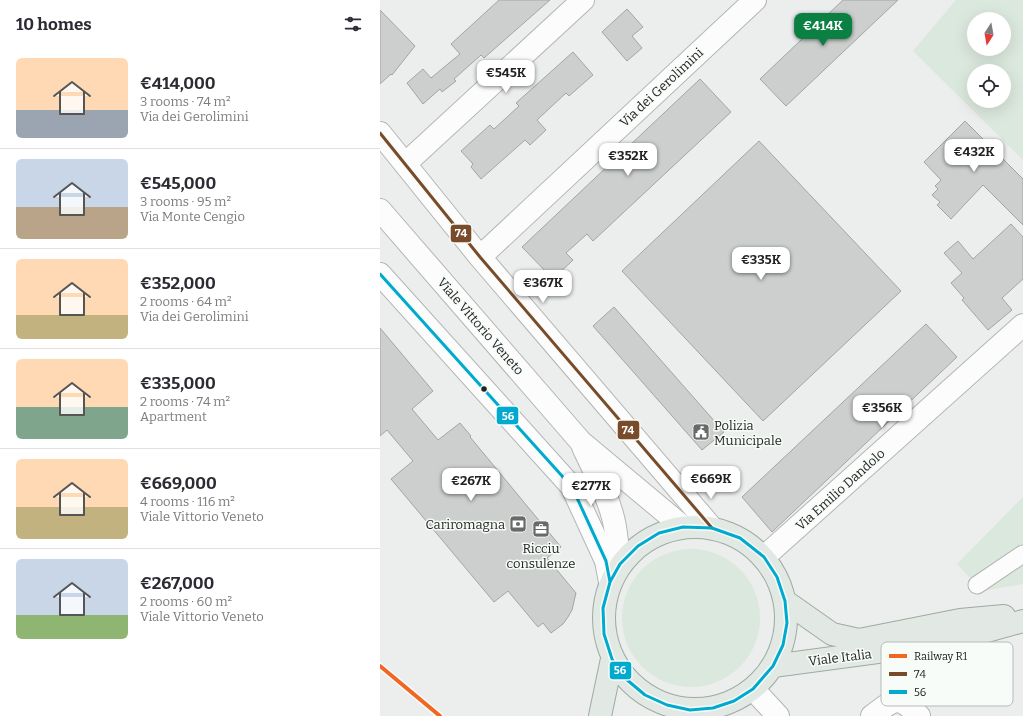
<!DOCTYPE html>
<html lang="en">
<head>
<meta charset="utf-8">
<style>
	body { margin:0; font-family:Bitter,serif; background:#f2f2f3; color:#2b2b33; height:100vh; display:flex; flex-direction:column; font-size:15px; white-space:nowrap }
	* { box-sizing:border-box; margin:0 }
	p { font-size:13px; color:#7c7c81 }
	.icon { flex:none; width:22px; height:22px; fill:none; stroke:currentColor; stroke-width:2; stroke-linecap:round; stroke-linejoin:round }
	.map { position:relative; flex:1; overflow:hidden }
	.panel { display:flex; flex-direction:column; background:#fff; width:380px }
	.panel>* { flex:none }
	.needle { width:26px; rotate:191deg }
	.fabs { position:absolute; left:587px; top:12px; display:grid; gap:8px }
	.fabs a { display:grid; place-items:center; width:44px; height:44px; border-radius:50%; background:#fff; box-shadow:0 4px 16px #0002; font-size:20px }
	.price { position:absolute; translate:-50% -34px; padding:0 9px; border-radius:8px; background:#fff; color:#222; font-size:13px; line-height:26px; filter:drop-shadow(0 1px 2px #0008) }
	.price::after { content:''; position:absolute; left:50%; top:24px; width:12px; height:9px; margin-left:-6px; background:inherit; clip-path:polygon(0 0,100% 0,50% 100%) }
	.price.on { background:#0b8043; color:#fff }
	ul { padding:0; list-style:none }
	li { display:flex; align-items:center; gap:12px; height:100px; padding:0 16px }
	li+li { border-top:1px solid #e1e1e2 }
	li span { display:grid; place-items:center; flex:none; width:112px; height:80px; border-radius:6px; color:#555 }
	li>.icon { margin-inline-start:auto }
	span .icon { width:48px; height:48px; fill:#fffc; stroke-width:1 }
	li b { font-size:17px }
	h2 { display:flex; justify-content:space-between; align-items:center; height:48px; padding:0 16px; font-size:17px }
	main { display:flex; flex:1; min-height:0 }
	.map>svg:first-child { display:block }
	.green { fill:#dbe8dd; fill-rule:evenodd }
	.building { fill:#cccfcd; stroke:#a3a5a3 }
	.lines { fill:none; stroke-linecap:round; stroke-linejoin:round }
	.pedestrian-casing { stroke:#b3b6b4; stroke-width:19 }
	.minor-casing { stroke:#b3b6b4; stroke-width:24 }
	.secondary-casing { stroke:#b3b6b4; stroke-width:24 }
	.primary-casing { stroke:#9daba1; stroke-width:24 }
	.pedestrian { stroke:#fcfcfc; stroke-width:17 }
	.minor { stroke:#fcfcfc; stroke-width:22 }
	.secondary { stroke:#fcfcfc; stroke-width:22 }
	.primary { stroke:#e2e9e4; stroke-width:22 }
	.bus-1-casing { stroke:#f7fcf8; stroke-width:6 }
	.bus-2-casing { stroke:#f7fcf8; stroke-width:6 }
	.bus-1 { stroke:#7a4b2a; stroke-width:3 }
	.bus-2 { stroke:#00a9ce; stroke-width:3 }
	.rail-1-casing { stroke:#f7fcf8; stroke-width:7 }
	.rail-1 { stroke:#f26522; stroke-width:4 }
	.bus-dot { fill:#212321; stroke:#f7fcf8; stroke-width:1.5 }
	.labels { text-anchor:middle; stroke-width:3; stroke-linejoin:round; paint-order:stroke }
	.street-label { font-size:13px; fill:#212321; stroke:#f7fcf8 }
	.poi-label { font-size:13px; fill:#212321; stroke:#f7fcf8; text-anchor:start }
	.key { fill:#f7fcf8; stroke:#b7bbb8; stroke-width:1 }
	.key-label { font-size:11px; fill:#212321 }
	.line-badge { stroke:#f7fcf8; stroke-width:1.5 }
	.badge-label { font-size:11px; text-anchor:middle; font-weight:bold; fill:#fff }
</style>
</head>
<body>
<main>
<section class="panel">
<h2>10 homes<svg class="icon" aria-label="filters" viewBox="0 0 24 24"><path d="M4 7h16M4 17h16"/><circle cx="9" cy="7" r="2"/><circle cx="15" cy="17" r="2"/></svg></h2>
<ul>
<li><span style="background:linear-gradient(#ffd9b3 65%,#9aa5b1 0)"><svg class="icon" aria-label="home" viewBox="0 0 24 24"><path d="M3 11l9-7 9 7M6 9v11h12V9"/></svg></span><div><b>€414,000</b><p>3 rooms · 74 m²</p><p>Via dei Gerolimini</p></div></li>
<li><span style="background:linear-gradient(#c9d6e8 60%,#b9a48a 0)"><svg class="icon" aria-label="home" viewBox="0 0 24 24"><path d="M3 11l9-7 9 7M6 9v11h12V9"/></svg></span><div><b>€545,000</b><p>3 rooms · 95 m²</p><p>Via Monte Cengio</p></div></li>
<li><span style="background:linear-gradient(#ffd9b3 70%,#c2b280 0)"><svg class="icon" aria-label="home" viewBox="0 0 24 24"><path d="M3 11l9-7 9 7M6 9v11h12V9"/></svg></span><div><b>€352,000</b><p>2 rooms · 64 m²</p><p>Via dei Gerolimini</p></div></li>
<li><span style="background:linear-gradient(#ffd9b3 60%,#7fa58c 0)"><svg class="icon" aria-label="home" viewBox="0 0 24 24"><path d="M3 11l9-7 9 7M6 9v11h12V9"/></svg></span><div><b>€335,000</b><p>2 rooms · 74 m²</p><p>Apartment</p></div></li>
<li><span style="background:linear-gradient(#ffd9b3 60%,#c2b280 0)"><svg class="icon" aria-label="home" viewBox="0 0 24 24"><path d="M3 11l9-7 9 7M6 9v11h12V9"/></svg></span><div><b>€669,000</b><p>4 rooms · 116 m²</p><p>Viale Vittorio Veneto</p></div></li>
<li><span style="background:linear-gradient(#c9d6e8 70%,#8fb573 0)"><svg class="icon" aria-label="home" viewBox="0 0 24 24"><path d="M3 11l9-7 9 7M6 9v11h12V9"/></svg></span><div><b>€267,000</b><p>2 rooms · 60 m²</p><p>Viale Vittorio Veneto</p></div></li>
</ul>
</section>
<div class="map">
<svg width="643" height="716" viewBox="0 0 643 716">
	<rect width="100%" height="100%" fill="#ebeeec"/>
	<path class="green" d="M 576,0 L 643,0 L 643,160 L 533,51 ZM 594,19 L 624,19 L 624,49 L 594,49 ZM 594,71 L 624,71 L 624,101 L 594,101 Z
		M 643,497 L 643,584 L 602,591 L 577,564 Z
		M242 618a69 69 0 1 1 138 0a69 69 0 1 1-138 0Z"/>
	<path class="building" d="M 119,0 L 170,0 L 104,58 L 101,55 L 74,79 L 76,81 L 62,92 L 60,89 L 43,104 L 27,83 L 43,69 L 51,78 L 80,54 L 71,44 Z
		M 463,0 L 518,0 L 406,106 L 380,79 Z
		M 247,9 L 263,27 L 252,36 L 262,48 L 247,61 L 222,32 Z
		M 0,10 L 35,46 L 12,75 L 11,74 L 0,84 Z
		M 193,52 L 213,75 L 189,96 L 186,93 L 157,120 L 166,130 L 150,145 L 145,140 L 101,179 L 91,167 L 93,164 L 81,151 L 110,125 L 114,129 L 139,106 L 136,103 Z
		M 320,79 L 351,112 L 213,241 L 207,234 L 186,253 L 193,260 L 173,279 L 142,247 Z
		M 585,121 L 643,179 L 643,225 L 603,185 L 571,219 L 557,205 L 560,202 L 552,195 L 558,189 L 555,186 L 561,180 L 544,162 Z
		M 379,141 L 521,291 L 383,421 L 242,271 Z
		M 631,224 L 643,237 L 643,279 L 622,298 L 632,310 L 608,330 L 582,300 L 584,298 L 571,283 L 582,273 L 564,253 L 578,241 L 593,259 Z
		M 234,307 L 344,432 L 322,450 L 213,326 Z
		M 546,324 L 577,357 L 392,532 L 362,497 Z
		M 0,328 L 53,391 L 32,409 L 58,440 L 80,423 L 91,436 L 90,437 L 181,547 L 167,558 L 196,593 L 192,610 L 188,617 L 183,624 L 171,633 L 163,623 L 158,627 L 128,591 L 114,602 L 11,479 L 33,461 L 7,430 L 0,436 Z"/>
	<g class="lines">
		<g class="pedestrian-casing">
			<path id="pedestrian" d="M 597,585 L 643,554"/>
		</g>
		<g class="minor-casing">
			<path id="minor" d="M 0,133 L 100,257 L 332,528
				M 25,164 L 203,0
				M 100,257 L 375,0
				M 0,274 L 192,487 L 226,561 L 230,582
				M 384,557 L 643,325
				M 373,689 L 398,716
				M 518,701 L 520,649
				M 492,716 C 515,699 517,694 539,716"/>
		</g>
		<g class="secondary-casing">
			<path id="secondary" d="M 0,210 L 201,442 L 303,527
				M 203,447 C 214,471 231,501 235,527 C 237,540 238,552 240,564"/>
		</g>
		<g class="primary-casing">
			<path id="primary" d="M224 618a91 91 0 1 1 182 0a91 91 0 1 1-182 0Z
				M 405,601 L 452,634 L 479,640 L 580,620 L 624,616
				M 393,666 L 520,649 L 600,633 L 643,621
				M 220,716 L 232,659"/>
		</g>
		<use href="#pedestrian" class="pedestrian"/>
		<use href="#minor" class="minor"/>
		<use href="#secondary" class="secondary"/>
		<use href="#primary" class="primary"/>
		<g class="bus-1-casing">
			<path id="bus-1" d="M 0,133 L 100,257 L 332,528"/>
		</g>
		<g class="bus-2-casing">
			<path id="bus-2" d="M 0,274 L 192,487 L 226,561 L 230,582 L 223,608 L 224,634 L 232,659 L 246,679 L 265,695 L 287,705 L 310,710 L 333,708 L 354,701 L 373,689 L 393,666 L 403,645 L 407,623 L 405,601 L 397,577 L 384,557 L 360,538 L 332,528 L 303,527 L 279,533 L 258,546 L 240,564 L 230,582"/>
		</g>
		<use href="#bus-1" class="bus-1"/>
		<use href="#bus-2" class="bus-2"/>
		<g class="rail-1-casing">
			<path id="rail-1" d="M 0,666 L 60,716"/>
		</g>
		<use href="#rail-1" class="rail-1"/>
	</g>
	<defs>
		<g id="civic-square" transform="scale(0.9)"><rect x="-9" y="-9" width="18" height="18" rx="4" fill="#686a68" stroke="#f7fcf8"/><path d="M-.6-6.5H3V-4.5H.6V-3L4-1V1h2V6H-6V1h2V-1L-.6-3ZM-1.2 2.5V6h2.4V2.5Z" fill="#fff"/></g>
		<g id="bank-square" transform="scale(0.9)"><rect x="-9" y="-9" width="18" height="18" rx="4" fill="#686a68" stroke="#f7fcf8"/><path d="M-6-4H6V4H-6ZM0-2.3a2.3 2.3 0 1 0 0 4.6a2.3 2.3 0 1 0 0-4.6Z" fill="#fff"/></g>
		<g id="office-square" transform="scale(0.9)"><rect x="-9" y="-9" width="18" height="18" rx="4" fill="#686a68" stroke="#f7fcf8"/><path d="M-6-3h4V-5.5h4V-3h4V5H-6ZM-1-4.5V-3h2v-1.5ZM-6 0V1H6V0Z" fill="#fff"/></g>
	</defs>
	<g fill-rule="evenodd">
		<use href="#civic-square" x="321" y="432"/>
		<use href="#bank-square" x="138" y="524"/>
		<use href="#office-square" x="161" y="529"/>
	</g>
	<circle class="bus-dot" cx="104" cy="389" r="3.5"/>
	<g class="labels">
		<g class="street-label">
			<text transform="translate(281 87) rotate(-43)" y="5">Via dei Gerolimini</text>
			<text transform="translate(101 326) rotate(49)" y="5">Viale Vittorio Veneto</text>
			<text transform="translate(460 489) rotate(-42)" y="5">Via Emilio Dandolo</text>
			<text transform="translate(460 657) rotate(-7)" y="5">Viale Italia</text>
		</g>
		<g class="poi-label">
			<text x="334" y="430">Polizia<tspan x="334" dy="15">Municipale</tspan></text>
			<text x="125" y="529" text-anchor="end">Cariromagna</text>
			<text x="161" y="553" text-anchor="middle">Ricciu<tspan x="161" dy="15">consulenze</tspan></text>
		</g>
	</g>
	<rect x="501" y="642" width="132" height="64" rx="6" class="key"/>
	<rect x="509" y="654" width="18" height="4" fill="#f26522"/>
	<rect x="509" y="672" width="18" height="4" fill="#7a4b2a"/>
	<rect x="509" y="690" width="18" height="4" fill="#00a9ce"/>
	<g class="key-label">
		<text x="534" y="660">Railway R1</text>
		<text x="534" y="678">74</text>
		<text x="534" y="696">56</text>
	</g>
	<g class="line-badge">
		<rect x="70" y="224" width="22" height="19" rx="4" fill="#7a4b2a"/>
		<rect x="116" y="406" width="23" height="19" rx="4" fill="#00a9ce"/>
		<rect x="237" y="420" width="23" height="20" rx="4" fill="#7a4b2a"/>
		<rect x="229" y="661" width="23" height="19" rx="4" fill="#00a9ce"/>
	</g>
	<g class="badge-label">
		<text x="81" y="237">74</text>
		<text x="128" y="420">56</text>
		<text x="248" y="434">74</text>
		<text x="240" y="674">56</text>
	</g>
</svg>
<div class="fabs">
<a><svg class="needle" viewBox="-14 -14 28 28"><path d="M0-13l5 13h-10z" fill="#e53935"/><path d="M0 13l5-13h-10z" fill="#7c7c81"/></svg></a>
<a><svg class="icon" aria-label="locate" viewBox="0 0 24 24"><circle cx="12" cy="12" r="6"/><path d="M12 2v4M12 18v4M2 12h4M18 12h4"/></svg></a>
</div>
<b class="price on" style="left:443px;top:47px">€414K</b>
<b class="price" style="left:126px;top:94px">€545K</b>
<b class="price" style="left:594px;top:173px">€432K</b>
<b class="price" style="left:248px;top:177px">€352K</b>
<b class="price" style="left:381px;top:281px">€335K</b>
<b class="price" style="left:163px;top:304px">€367K</b>
<b class="price" style="left:502px;top:429px">€356K</b>
<b class="price" style="left:331px;top:500px">€669K</b>
<b class="price" style="left:91px;top:502px">€267K</b>
<b class="price" style="left:211px;top:507px">€277K</b>
</div>
</main>
</body>
</html>
